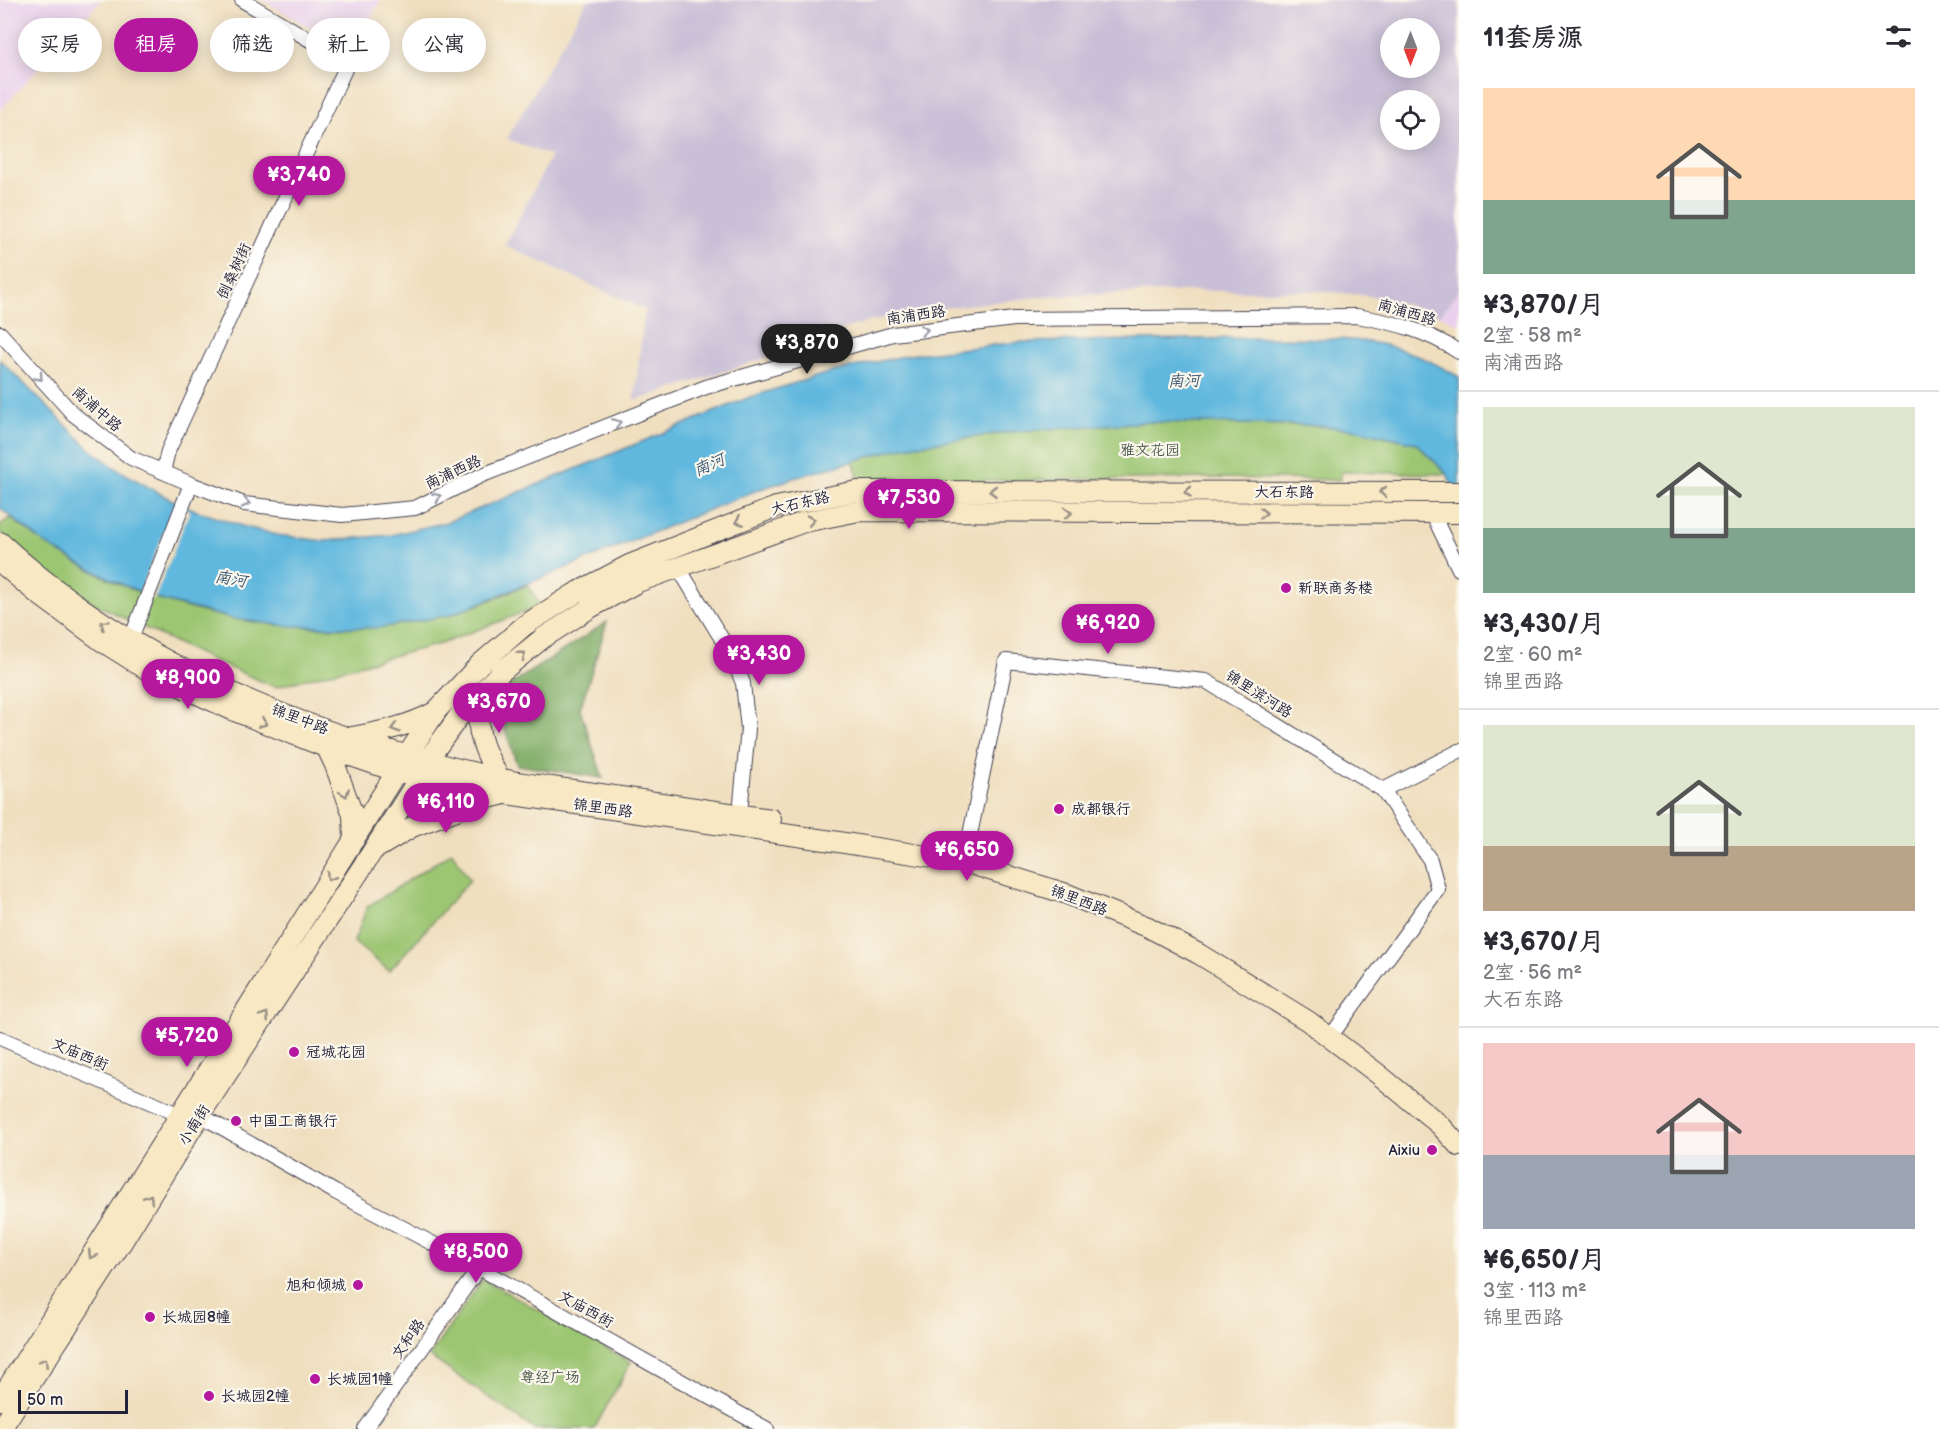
<!DOCTYPE html>
<html lang="zh">
<head>
<meta charset="utf-8">
<style>
	body { margin:0; font-family:"Balsamiq Sans","LXGW WenKai TC",sans-serif; background:#f7f7f7; color:#2b2b33; height:100vh; display:flex; flex-direction:column; font-size:22px; white-space:nowrap }
	* { box-sizing:border-box; margin:0 }
	p { font-size:20px; color:#7c7c81 }
	.icon { flex:none; width:33px; height:33px; fill:none; stroke:currentColor; stroke-width:2; stroke-linecap:round; stroke-linejoin:round }
	.map { position:relative; flex:1; overflow:hidden }
	.sheet { display:flex; flex-direction:column; background:#fff; width:480px }
	.sheet>* { flex:none }
	.top-card { position:absolute; left:18px; top:18px; width:570px; height:54px; display:flex; gap:12px }
	.needle { width:39px; rotate:180deg }
	.fabs { position:absolute; left:1380px; top:18px; display:grid; gap:12px }
	.fabs a { display:grid; place-items:center; width:60px; height:60px; border-radius:50%; background:#fff; box-shadow:0 3px 15px #0003; font-size:30px }
	.scale { position:absolute; left:18px; bottom:15px; width:110px; box-sizing:border-box; padding-left:6px; border:3px solid #22223b; border-top:0; font-size:16px; line-height:21px; white-space:nowrap; color:#22223b; -webkit-text-stroke:4px #fbf7ec; paint-order:stroke }
	.price { position:absolute; translate:-50% -51px; padding:0 14px; border-radius:21px; background:#b5179e; color:#fff; font-size:20px; line-height:39px; filter:drop-shadow(0 2px 3px #0008) }
	.price::after { content:''; position:absolute; left:50%; top:36px; width:18px; height:14px; margin-left:-9px; background:inherit; clip-path:polygon(0 0,100% 0,50% 100%) }
	.price.selected { background:#222; color:#fff }
	ul { padding:0; list-style:none }
	li { display:grid; align-content:center; gap:12px; height:318px; padding:0 24px }
	li+li { border-top:2px solid #e1e1e2 }
	li span { display:grid; place-items:center; height:186px; border-radius:0px; color:#555 }
	li>.icon { margin-inline-start:auto }
	span .icon { width:108px; height:108px; fill:#fffc; stroke-width:1 }
	li b { font-size:26px }
	h2 { display:flex; justify-content:space-between; align-items:center; height:72px; padding:0 24px; font-size:26px }
	.pill { padding:0 21px; border-radius:27px; background:#fff; box-shadow:0 3px 15px #0003; font-size:21px; line-height:54px }
	.pill.selected { background:#b5179e; color:#fff }
	main { display:flex; flex:1; min-height:0 }
	.map>svg:first-child { display:block }
	.built { fill:#e9d1ed }
	.industrial { fill:#c9bfd7; fill-rule:evenodd }
	.green { fill:#9cc672; stroke:#5f7456; stroke-width:1.5 }
	.forest { fill:#7dab64; stroke:#506650; stroke-width:1.5 }
	.water { fill:#61b8de; stroke:#426d8c; stroke-width:1.5 }
	.pier { fill:#f0dfbf }
	.lines { fill:none; stroke-linecap:round; stroke-linejoin:round }
	.street-casing { stroke:#413e4f; stroke-width:16 }
	.secondary-casing { stroke:#413e4f; stroke-width:22 }
	.street { stroke:#fff; stroke-width:14 }
	.secondary { stroke:#f8e8c3; stroke-width:20 }
	.oneway { stroke:#9c9ca7 }
	.oneway2 { stroke:#988f86 }
	.poi-dot { fill:#b5179e; stroke:#fbf7ec; stroke-width:2 }
	.labels { text-anchor:middle; stroke-width:4.5; stroke-linejoin:round; paint-order:stroke }
	.street-label { font-size:15px; fill:#22223b; stroke:#fbf7ec }
	.park-label { font-size:15px; fill:#4d5b4e; stroke:#fbf7ec }
	.poi-label { font-size:15px; fill:#22223b; stroke:#fbf7ec; text-anchor:start }
	.water-label { font-size:16px; font-style:italic; fill:#385674; stroke:#fbf7ec }
</style>
</head>
<body>
<main>
<div class="map">
<svg width="1459" height="1429" viewBox="0 0 1459 1429">
	<rect width="100%" height="100%" fill="#fbf7ec"/>
	<filter id="ink" filterUnits="userSpaceOnUse"><feTurbulence type="fractalNoise" baseFrequency=".0167" numOctaves="2"/><feDisplacementMap in="SourceGraphic" scale="12" xChannelSelector="R" yChannelSelector="G"/><feConvolveMatrix kernelMatrix="1 2 1 2 8 2 1 2 1" color-interpolation-filters="sRGB"/></filter>
	<filter id="wash" filterUnits="userSpaceOnUse"><feTurbulence type="fractalNoise" baseFrequency=".008" numOctaves="4" result="noise"/><feDisplacementMap in="SourceGraphic" scale="24" xChannelSelector="R" yChannelSelector="G"/><feGaussianBlur stdDeviation="1.35" result="paint"/><feColorMatrix in="noise" values="0 0 0 0 0 0 0 0 0 0 0 0 0 0 0 0 0 1.4 0 .05"/><feComposite in="paint" operator="in"/></filter>
	<g filter="url(#wash)">
		<rect width="100%" height="100%" fill="#f0dfbf"/>
		<path class="built" d="M 0,0 L 101,0 L 0,111 Z
			M 263,0 L 381,0 L 365,28 L 340,15 L 330,40 Z
			M 1459,290 L 1459,325 L 1440,315 Z"/>
		<path class="industrial" d="M 587,0 L 1459,0 L 1459,290 L 1440,315 L 1381,297 L 1321,291 L 1187,291 L 1037,297 L 907,312 L 856,325 L 772,356 L 634,401 L 645,310 L 505,245 L 551,156 L 507,139 ZM 1390,28 L 1430,28 L 1430,68 L 1390,68 ZM 1390,100 L 1430,100 L 1430,140 L 1390,140 Z"/>
		<path class="green" d="M 1148,422 L 1305,425 L 1354,429 L 1416,443 L 1447,474 L 1341,472 L 1341,480 L 1217,478 L 860,482 L 853,460 L 903,447 L 1017,431 Z
			M 10,518 C 32,534 54,550 78,563 C 186,624 327,643 448,615 C 473,609 503,594 528,585 L 540,606 L 443,643 L 275,687 L 216,662 L 97,605 L 40,571 L 0,535 L 0,525 Z
			M 452,852 L 470,880 L 389,971 L 354,942 L 367,907 Z
			M 483,1279 L 631,1362 L 594,1429 L 534,1429 L 429,1356 Z"/>
		<path class="forest" d="M 607,622 L 580,709 L 603,778 L 517,765 L 494,695 Z"/>
		<path class="water" d="M 1249,338 C 1293,339 1356,335 1396,348 C 1419,355 1439,365 1459,377 L 1459,502 L 1447,474 L 1416,443 L 1354,429 L 1305,425 L 1148,422 L 1017,431 L 903,447 L 794,478 L 755,491 L 450,615 L 379,628 L 286,626 L 234,619 L 164,601 L 123,585 L 80,564 L 45,544 L 0,508 L 0,360 L 91,450 L 120,471 L 168,498 L 197,511 L 242,526 L 277,535 L 324,541 L 391,535 L 447,522 L 750,397 L 831,372 L 908,355 L 1021,342 Z"/>
		<path class="pier" d="M 175,504 L 190,510 L 154,600 L 139,594 Z"/>
	</g>
	<g filter="url(#ink)">
		<g class="lines">
			<g class="street-casing">
				<path id="street" d="M 0,333 L 73,414 L 131,458 L 191,484 L 244,504 L 342,515 L 415,508 L 480,476 L 706,387 L 893,334 L 1014,319 L 1357,316 C 1396,323 1425,330 1459,352
					M 163,472 L 168,451 L 346,67 L 332,53 L 242,0
					M 1432,513 L 1459,569
					M 678,567 L 731,654 L 743,683 L 748,729 L 739,823
					M 130,641 L 191,484
					M 967,849 L 1006,661 L 1206,681 L 1383,790
					M 1336,1029 L 1438,889 L 1430,860 L 1383,790 L 1459,751
					M 0,1038 L 180,1115
					M 200,1115 L 335,1192 L 479,1268 L 767,1429
					M 365,1429 L 479,1268"/>
			</g>
			<g class="secondary-casing">
				<path id="secondary" d="M 0,542 C 136,669 318,739 498,778 C 527,785 558,787 587,792 C 649,801 710,810 771,819
					M 0,562 L 38,594 L 103,642 L 154,674 L 232,710 L 328,748 L 398,772 L 507,794 L 832,841 L 964,862 L 1067,894 L 1148,927 L 1199,954 L 1308,1021 L 1378,1074 L 1440,1125 L 1459,1146
					M 480,693 C 475,730 481,747 500,779
					M 352,737 C 381,732 409,726 435,712
					M 327,748 L 335,765 L 353,815 L 354,840
					M 377,848 L 412,827 L 488,798 L 501,795
					M 0,1400 L 406,757 L 437,710 L 480,664 L 525,625 L 574,594 L 629,565 L 776,507 L 857,491 L 1459,492
					M 1,1429 L 122,1242 L 200,1115 L 374,849 L 420,777 L 427,761 L 462,712 L 501,672 L 543,638 L 590,608 L 638,582 L 804,522 L 859,511 L 1459,513"/>
			</g>
			<use href="#street" class="street"/>
			<use href="#secondary" class="secondary"/>
		</g>
		<defs><path id="oneway-chevron" d="M-2-3.5L2.5 0L-2 3.5" fill="none" stroke-width="1.6" stroke-linecap="round" stroke-linejoin="round" transform="scale(1.5)"/></defs>
		<g class="oneway">
			<use href="#oneway-chevron" transform="translate(924 330) rotate(-7)"/>
			<use href="#oneway-chevron" transform="translate(39 377) rotate(48)"/>
			<use href="#oneway-chevron" transform="translate(617 423) rotate(-22)"/>
			<use href="#oneway-chevron" transform="translate(437 497) rotate(-26)"/>
			<use href="#oneway-chevron" transform="translate(246 503) rotate(12)"/>
		</g>
		<g class="oneway2">
			<use href="#oneway-chevron" transform="translate(993 491) rotate(-180)"/>
			<use href="#oneway-chevron" transform="translate(1188 492) rotate(-180)"/>
			<use href="#oneway-chevron" transform="translate(1383 492) rotate(-180)"/>
			<use href="#oneway-chevron" transform="translate(1068 513)"/>
			<use href="#oneway-chevron" transform="translate(1263 513)"/>
			<use href="#oneway-chevron" transform="translate(811 520) rotate(-13)"/>
			<use href="#oneway-chevron" transform="translate(739 521) rotate(158)"/>
			<use href="#oneway-chevron" transform="translate(104 624) rotate(-146)"/>
			<use href="#oneway-chevron" transform="translate(522 655) rotate(-39)"/>
			<use href="#oneway-chevron" transform="translate(263 723) rotate(22)"/>
			<use href="#oneway-chevron" transform="translate(395 728) rotate(164)"/>
			<use href="#oneway-chevron" transform="translate(345 793) rotate(70)"/>
			<use href="#oneway-chevron" transform="translate(330 877) rotate(122)"/>
			<use href="#oneway-chevron" transform="translate(265 1016) rotate(-57)"/>
			<use href="#oneway-chevron" transform="translate(149 1198) rotate(-59)"/>
			<use href="#oneway-chevron" transform="translate(92 1255) rotate(122)"/>
			<use href="#oneway-chevron" transform="translate(44 1362) rotate(-57)"/>
		</g>
	</g>
	<g class="poi-dot">
		<circle cx="1286" cy="588" r="6"/>
		<circle cx="1059" cy="809" r="6"/>
		<circle cx="294" cy="1052" r="6"/>
		<circle cx="236" cy="1121" r="6"/>
		<circle cx="1432" cy="1150" r="6"/>
		<circle cx="358" cy="1285" r="6"/>
		<circle cx="150" cy="1317" r="6"/>
		<circle cx="315" cy="1379" r="6"/>
		<circle cx="209" cy="1396" r="6"/>
	</g>
	<g class="labels">
		<g class="street-label">
			<text transform="translate(234 271) rotate(-65)" y="5">倒桑树街</text>
			<text transform="translate(1407 312) rotate(16)" y="5">南浦西路</text>
			<text transform="translate(916 315) rotate(-8)" y="5">南浦西路</text>
			<text transform="translate(97 409) rotate(41)" y="5">南浦中路</text>
			<text transform="translate(453 472) rotate(-25)" y="5">南浦西路</text>
			<text x="1284" y="497">大石东路</text>
			<text transform="translate(800 503) rotate(-13)" y="5">大石东路</text>
			<text transform="translate(1259 694) rotate(32)" y="5">锦里滨河路</text>
			<text transform="translate(300 719) rotate(21)" y="5">锦里中路</text>
			<text transform="translate(603 808) rotate(8)" y="5">锦里西路</text>
			<text transform="translate(1079 900) rotate(21)" y="5">锦里西路</text>
			<text transform="translate(80 1054) rotate(23)" y="5">文庙西街</text>
			<text transform="translate(194 1125) rotate(-58)" y="5">小南街</text>
			<text transform="translate(586 1309) rotate(29)" y="5">文庙西街</text>
			<text transform="translate(408 1339) rotate(-55)" y="5">文和路</text>
		</g>
		<g class="park-label">
			<text x="1150" y="455">雅文花园</text>
			<text x="550" y="1382">尊经广场</text>
		</g>
		<g class="poi-label">
			<text x="1298" y="593">新联商务楼</text>
			<text x="1071" y="814">成都银行</text>
			<text x="306" y="1057">冠城花园</text>
			<text x="248" y="1126">中国工商银行</text>
			<text x="1420" y="1155" text-anchor="end">Aixiu</text>
			<text x="346" y="1290" text-anchor="end">旭和倾城</text>
			<text x="162" y="1322">长城园8幢</text>
			<text x="327" y="1384">长城园1幢</text>
			<text x="221" y="1401">长城园2幢</text>
		</g>
		<g class="water-label">
			<text transform="translate(1184 380) rotate(-1)" y="6">南河</text>
			<text transform="translate(709 464) rotate(-24)" y="6">南河</text>
			<text transform="translate(231 578) rotate(10)" y="6">南河</text>
		</g>
	</g>
</svg>
<div class="fabs">
<a><svg class="needle" viewBox="-14 -14 28 28"><path d="M0-13l5 13h-10z" fill="#e53935"/><path d="M0 13l5-13h-10z" fill="#7c7c81"/></svg></a>
<a><svg class="icon" aria-label="locate" viewBox="0 0 24 24"><circle cx="12" cy="12" r="6"/><path d="M12 2v4M12 18v4M2 12h4M18 12h4"/></svg></a>
</div>
<div class="scale">50 m</div>
<b class="price" style="left:299px;top:207px">¥3,740</b>
<b class="price selected" style="left:807px;top:375px">¥3,870</b>
<b class="price" style="left:909px;top:530px">¥7,530</b>
<b class="price" style="left:1108px;top:655px">¥6,920</b>
<b class="price" style="left:759px;top:686px">¥3,430</b>
<b class="price" style="left:188px;top:710px">¥8,900</b>
<b class="price" style="left:499px;top:734px">¥3,670</b>
<b class="price" style="left:446px;top:834px">¥6,110</b>
<b class="price" style="left:967px;top:882px">¥6,650</b>
<b class="price" style="left:187px;top:1068px">¥5,720</b>
<b class="price" style="left:476px;top:1284px">¥8,500</b>
<div class="top-card">
<a class="pill">买房</a>
<a class="pill selected">租房</a>
<a class="pill">筛选</a>
<a class="pill">新上</a>
<a class="pill">公寓</a>
</div>
</div>
<section class="sheet">
<h2>11套房源<svg class="icon" aria-label="filters" viewBox="0 0 24 24"><path d="M4 7h16M4 17h16"/><circle cx="9" cy="7" r="2"/><circle cx="15" cy="17" r="2"/></svg></h2>
<ul>
<li><span style="background:linear-gradient(#ffd9b3 60%,#7fa58c 0)"><svg class="icon" aria-label="home" viewBox="0 0 24 24"><path d="M3 11l9-7 9 7M6 9v11h12V9"/></svg></span><div><b>¥3,870/月</b><p>2室 · 58 m²</p><p>南浦西路</p></div></li>
<li><span style="background:linear-gradient(#dfe7d0 65%,#7fa58c 0)"><svg class="icon" aria-label="home" viewBox="0 0 24 24"><path d="M3 11l9-7 9 7M6 9v11h12V9"/></svg></span><div><b>¥3,430/月</b><p>2室 · 60 m²</p><p>锦里西路</p></div></li>
<li><span style="background:linear-gradient(#dfe7d0 65%,#b9a48a 0)"><svg class="icon" aria-label="home" viewBox="0 0 24 24"><path d="M3 11l9-7 9 7M6 9v11h12V9"/></svg></span><div><b>¥3,670/月</b><p>2室 · 56 m²</p><p>大石东路</p></div></li>
<li><span style="background:linear-gradient(#f6c9c9 60%,#9aa5b1 0)"><svg class="icon" aria-label="home" viewBox="0 0 24 24"><path d="M3 11l9-7 9 7M6 9v11h12V9"/></svg></span><div><b>¥6,650/月</b><p>3室 · 113 m²</p><p>锦里西路</p></div></li>
</ul>
</section>
</main>
</body>
</html>
